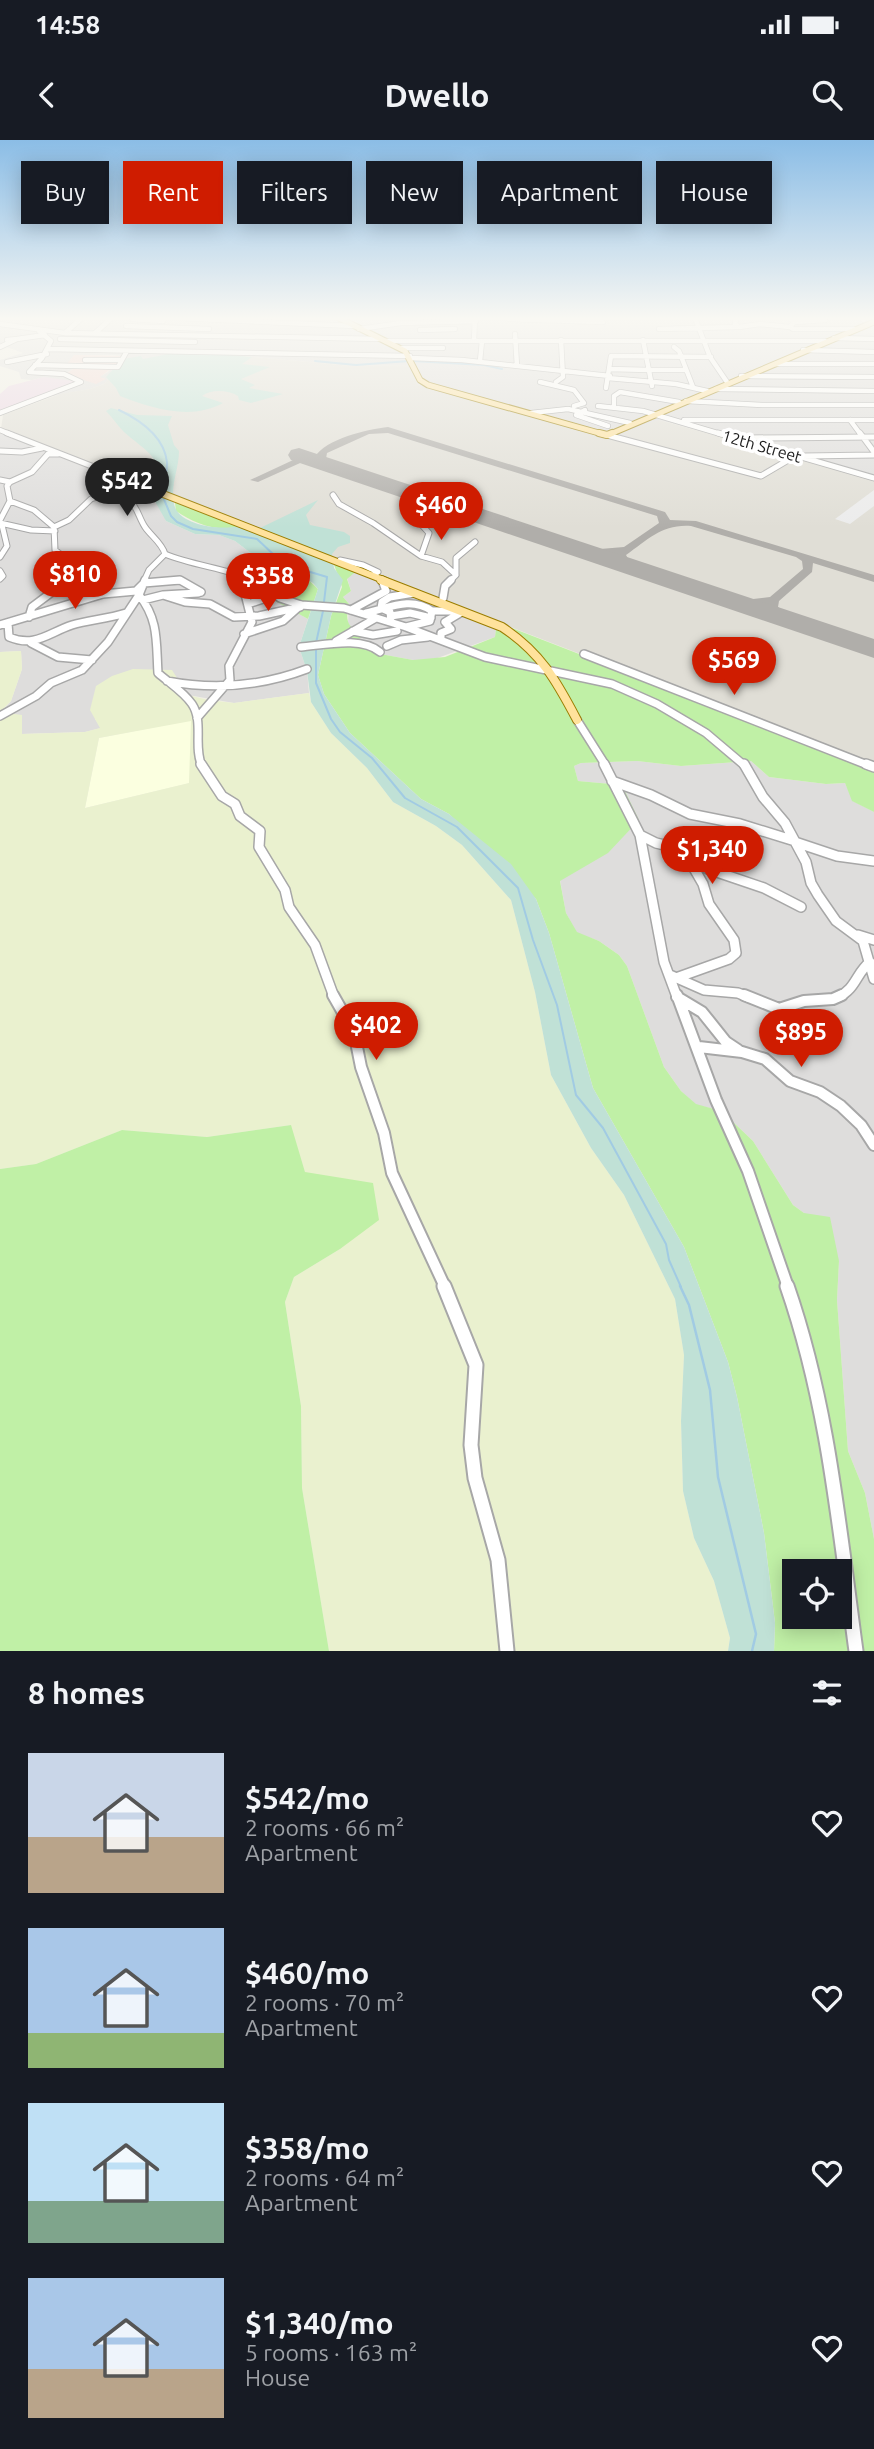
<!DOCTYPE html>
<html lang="en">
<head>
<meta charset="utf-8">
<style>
	body { margin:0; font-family:Ubuntu,sans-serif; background:#242831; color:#f1f3f6; height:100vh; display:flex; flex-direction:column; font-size:26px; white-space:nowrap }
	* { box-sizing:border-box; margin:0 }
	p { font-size:23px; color:#9ea1a6 }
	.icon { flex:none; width:38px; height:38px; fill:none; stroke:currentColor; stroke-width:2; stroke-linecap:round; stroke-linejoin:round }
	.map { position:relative; height:1511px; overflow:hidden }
	.panel { display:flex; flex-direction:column; background:#171b24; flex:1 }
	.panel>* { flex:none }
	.hud { position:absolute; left:21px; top:21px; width:833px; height:63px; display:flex; gap:14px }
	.controls { position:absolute; left:782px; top:1419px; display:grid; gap:14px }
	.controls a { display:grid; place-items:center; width:70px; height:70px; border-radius:0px; background:#171b24; box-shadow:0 4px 18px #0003; font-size:35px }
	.price { position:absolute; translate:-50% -60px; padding:0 16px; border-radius:24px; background:#cf1c00; color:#fff; font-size:23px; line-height:46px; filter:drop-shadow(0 2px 4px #0008) }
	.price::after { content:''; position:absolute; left:50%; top:42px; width:21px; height:16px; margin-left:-10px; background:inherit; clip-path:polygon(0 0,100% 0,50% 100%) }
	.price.selected { background:#222; color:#fff }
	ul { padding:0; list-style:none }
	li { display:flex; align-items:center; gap:21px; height:175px; padding:0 28px }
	li span { display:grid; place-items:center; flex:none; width:196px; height:140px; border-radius:0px; color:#555 }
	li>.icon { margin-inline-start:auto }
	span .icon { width:84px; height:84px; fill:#fffc; stroke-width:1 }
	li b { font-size:30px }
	h2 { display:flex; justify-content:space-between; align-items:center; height:84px; padding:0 28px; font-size:30px }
	.chip { padding:0 24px; border-radius:0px; background:#171b24; box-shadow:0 4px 18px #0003; font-size:24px; line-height:63px }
	.chip.selected { background:#cf1c00; color:#fff }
	.status { display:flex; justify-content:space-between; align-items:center; height:49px; padding:0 35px; background:#171b24; direction:ltr }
	.status svg { height:19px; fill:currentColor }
	header { display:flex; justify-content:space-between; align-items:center; height:91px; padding:0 28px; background:#171b24; font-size:32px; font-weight:700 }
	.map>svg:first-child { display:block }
	.residential { fill:#dedddc; fill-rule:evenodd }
	.commercial { fill:#f3d8d3 }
	.industrial { fill:#ebd6e4 }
	.education { fill:#fbffe0 }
	.airport { fill:#e0ded6 }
	.farmland { fill:#eaf1cf; fill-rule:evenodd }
	.grass { fill:#c0f0a6; fill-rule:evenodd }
	.wetland { fill:#c0e1d6 }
	.parking { fill:#ececec }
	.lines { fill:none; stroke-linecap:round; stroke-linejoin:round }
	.stream-far1 { stroke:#a1cbe3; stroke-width:2 }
	.stream { stroke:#a1cbe3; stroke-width:2.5 }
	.taxiway { fill:#b0aeaa; fill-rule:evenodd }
	.runway { fill:#b0aeaa; fill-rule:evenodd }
	.minor-far5-casing { stroke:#a7a7a7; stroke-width:6 }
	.minor-far4-casing { stroke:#a7a7a7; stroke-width:7 }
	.minor-far3-casing { stroke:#a7a7a7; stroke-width:10 }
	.minor-far2-casing { stroke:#a7a7a7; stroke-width:12 }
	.minor-far1-casing { stroke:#a7a7a7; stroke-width:14 }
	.minor-casing { stroke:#a7a7a7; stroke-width:17 }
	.major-far2-casing { stroke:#9b7d00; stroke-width:7 }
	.major-far1-casing { stroke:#9b7d00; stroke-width:8 }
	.major-casing { stroke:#9b7d00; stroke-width:10 }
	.minor-far5 { stroke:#fff; stroke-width:4.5 }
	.minor-far4 { stroke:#fff; stroke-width:5 }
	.minor-far3 { stroke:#fff; stroke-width:7 }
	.minor-far2 { stroke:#fff; stroke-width:9 }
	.minor-far1 { stroke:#fff; stroke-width:10 }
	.minor { stroke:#fff; stroke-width:13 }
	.major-far2 { stroke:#ffe29c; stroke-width:5 }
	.major-far1 { stroke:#ffe29c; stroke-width:6 }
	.major { stroke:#ffe29c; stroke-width:8 }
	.labels { text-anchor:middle; stroke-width:7; stroke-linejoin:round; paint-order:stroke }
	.far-street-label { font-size:16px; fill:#202020; stroke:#fff }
</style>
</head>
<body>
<div class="status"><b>14:58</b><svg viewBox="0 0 49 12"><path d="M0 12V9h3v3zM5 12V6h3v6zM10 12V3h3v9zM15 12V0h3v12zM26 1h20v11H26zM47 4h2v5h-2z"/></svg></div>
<header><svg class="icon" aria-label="back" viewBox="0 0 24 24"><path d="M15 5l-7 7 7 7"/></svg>Dwello<svg class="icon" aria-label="search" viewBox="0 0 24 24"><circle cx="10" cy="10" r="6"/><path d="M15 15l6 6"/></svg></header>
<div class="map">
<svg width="874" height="1511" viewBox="0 0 874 1511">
	<rect width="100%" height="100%" fill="#f1efe5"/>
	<path class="residential" d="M 0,177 L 874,177 L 874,339 L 659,280 L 630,304 L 417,244 L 412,225 L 352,226 L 189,211 L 112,235 L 104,244 L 90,249 L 53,256 L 43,255 L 45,237 L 32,240 L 21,239 L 19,232 L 0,226 L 0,220 L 23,213 L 7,207 L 0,209 ZM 74,215 L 113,215 L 122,216 L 108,232 L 99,237 L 66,233 L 78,226 L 67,225 Z
		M 0,288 L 155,349 L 166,381 L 195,394 L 219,395 L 235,401 L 252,414 L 246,424 L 255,430 L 270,428 L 278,436 L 262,441 L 276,450 L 265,455 L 308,479 L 299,507 L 307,531 L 309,553 L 234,563 L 188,555 L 95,579 L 101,588 L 85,592 L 21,594 L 0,573 L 11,561 L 22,529 L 21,511 L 0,512 Z
		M 359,429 L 486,478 L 496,489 L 495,497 L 432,520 L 413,520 L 375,513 L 358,501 L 348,483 L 349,464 L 343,457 L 351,451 L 347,438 Z
		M 637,621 L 681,626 L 751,621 L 769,637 L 826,644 L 845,643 L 853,661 L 874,672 L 874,1399 L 865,1353 L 848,1311 L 837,1160 L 839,1121 L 804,1073 L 793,1065 L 753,1001 L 732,981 L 714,969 L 696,965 L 681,951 L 664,927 L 627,826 L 619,815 L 599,801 L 577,793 L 566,773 L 560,740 L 580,728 L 622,645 L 578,641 L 574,626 L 581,623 Z"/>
	<path class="commercial" d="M 74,215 L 122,216 L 120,222 L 100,237 L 106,239 L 96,244 L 66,234 L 77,226 L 66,225 Z"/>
	<path class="industrial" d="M 44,237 L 80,242 L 0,271 L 0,254 L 9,246 Z"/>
	<path class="education" d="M 192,580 L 190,643 L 85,668 L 99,598 Z"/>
	<path class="airport" d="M 189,211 L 352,226 L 413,225 L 417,244 L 630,304 L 633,300 L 622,293 L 659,280 L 874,339 L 874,628 L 1,289 L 3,275 L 60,254 L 90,249 L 104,244 L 112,235 Z"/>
	<path class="farmland" d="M 21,511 L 22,529 L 11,561 L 0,572 L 22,575 L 22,594 L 85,592 L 100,588 L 90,570 L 96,546 L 112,536 L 133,529 L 172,530 L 188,555 L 208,560 L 234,563 L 309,553 L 311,562 L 331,593 L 367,628 L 393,662 L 436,686 L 462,705 L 511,760 L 535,852 L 551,935 L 591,1008 L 624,1055 L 675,1159 L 684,1215 L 681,1281 L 683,1351 L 694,1398 L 714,1441 L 730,1498 L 728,1511 L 329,1511 L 302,1348 L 301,1266 L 285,1162 L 294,1137 L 340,1109 L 305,1032 L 290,985 L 207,997 L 122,990 L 36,1024 L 0,1029 L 0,512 ZM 191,581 L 189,643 L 85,668 L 99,598 Z"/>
	<path class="grass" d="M 174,356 L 246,384 C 222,394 196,385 176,371 Z
		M 252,414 C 274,421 303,431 318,449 L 308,479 L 264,455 L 276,450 L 261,441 L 277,435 L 270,428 L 255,430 L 246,424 Z
		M 332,419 L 359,429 L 347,439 L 351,451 L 343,457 L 349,464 C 345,480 347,488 363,494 L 358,501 L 375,513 L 413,520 L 445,517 L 495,497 L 496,489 L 480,482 L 486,478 L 874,628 L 874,672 L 852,661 L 845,643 L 826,644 L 769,637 L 751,621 L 681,626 L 637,621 L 581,623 L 574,626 L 578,641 L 622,645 L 639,680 L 608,713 L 560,741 L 566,773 L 577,792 L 599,801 L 619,815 L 627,826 L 664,927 L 681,951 L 696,964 L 714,969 L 732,981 L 753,1001 L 793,1065 L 804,1073 L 830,1077 L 839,1121 L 837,1160 L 848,1311 L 865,1353 L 874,1399 L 874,1511 L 774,1511 L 775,1483 L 764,1393 L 737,1257 L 728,1222 L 684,1107 L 593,948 L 549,793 L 536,759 L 449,674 L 421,659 L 350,593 L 324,554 L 318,535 L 331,476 L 342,447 ZM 794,1432 L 840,1432 L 840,1477 L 794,1477 Z
		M 291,985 L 305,1032 L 373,1043 L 379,1080 L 340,1109 L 294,1137 L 285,1162 L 301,1266 L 302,1348 L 329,1511 L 0,1511 L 0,1029 L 36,1024 L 122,990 L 207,997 Z"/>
	<path class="wetland" d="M 183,211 L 252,217 L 242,224 L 270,227 L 241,239 L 255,245 L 249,248 L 283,254 L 251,263 L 239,260 L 238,256 C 228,250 211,249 202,256 L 223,263 C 191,281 151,268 120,256 L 116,248 L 106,237 L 123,219 L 141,216 L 143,219 Z
		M 111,268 L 137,275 L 172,276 L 168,285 L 174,305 L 179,311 C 179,329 170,345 174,364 C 178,387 228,392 246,384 L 258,389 L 318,360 L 306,375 L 310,385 L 344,392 L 350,396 L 350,403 L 338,407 L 332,414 L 334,428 L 343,440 L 331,476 L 318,535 L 324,554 L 350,593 L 421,659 L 449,674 L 511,724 L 536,759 L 549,793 L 593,948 L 684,1107 L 728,1222 L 737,1257 L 764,1393 L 775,1483 L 774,1511 L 728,1511 L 730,1498 L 714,1441 L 694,1398 L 683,1351 L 681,1281 L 684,1215 L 675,1159 L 624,1055 L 591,1008 L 551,935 L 535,852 L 511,760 L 462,705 L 436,686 L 393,662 L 367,628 L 331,593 L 311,562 L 307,531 L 299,507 L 318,449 L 313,443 L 276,422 L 252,414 L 235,401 L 219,395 L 195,394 L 166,381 L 152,356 C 166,317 150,315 124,292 C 118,286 113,278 106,271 Z"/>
	<path class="parking" d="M 874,350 L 874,366 L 850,384 L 835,379 Z"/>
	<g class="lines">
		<path class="stream-far1" d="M 315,221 L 356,225 L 409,221
			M 413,221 L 484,225 L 502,229
			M 119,270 C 140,280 164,297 167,322 C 168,332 162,340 165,349
			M 163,357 L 171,376 L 177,382 L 193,389 L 257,399 L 273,414 L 307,431 L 327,437 L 324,462
			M 316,503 L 323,471
			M 316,509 L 316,543 L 331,579 L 340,592 L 372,618 L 405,658 L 457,687 L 518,748 L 533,800 L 557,865 L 576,955 L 603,988 L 666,1104 L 669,1120 L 681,1147"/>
		<path class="stream" d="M 680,1146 L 689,1165 L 710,1250 L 718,1337 L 756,1494 L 752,1511"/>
		<path class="taxiway" d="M 388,287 L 665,372 L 670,380 L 696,381 L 874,435 L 874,442 L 813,423 L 812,432 L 779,461 L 778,467 L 791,479 L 785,482 L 768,470 L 767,465 L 736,467 L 730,464 L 736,461 L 770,457 L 803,429 L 802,421 L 796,417 L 691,386 C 662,384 649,399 626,415 L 632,426 L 627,429 L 618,422 L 616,414 L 588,416 L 583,413 L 588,410 L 624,407 L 659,383 L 657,376 L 388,293 L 369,294 L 327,313 L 325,324 L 317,322 L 315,317 C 325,299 368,289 388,287 Z
			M 306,314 L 311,317 L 309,319 L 258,342 L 250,340 Z"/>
		<path class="runway" d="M 299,308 L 874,499 L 874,518 L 291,320 L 288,315 L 291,310 Z"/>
		<g class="minor-far5-casing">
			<path id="minor-far5" d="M 157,177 L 354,186
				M 315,177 L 339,178
				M 676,177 L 695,178
				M 723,177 L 695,178 L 710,217 L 727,242
				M 736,177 L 735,184 L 739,187 L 760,184 L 790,187
				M 788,177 L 794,182 L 790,187 L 793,189 L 854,189
				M 860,177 L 864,180
				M 132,179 L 163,181
				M 509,179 L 603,182
				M 794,182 L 825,180 L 820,177
				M 0,184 L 65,193 L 380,199
				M 126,186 L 209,189
				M 359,189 L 401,183 L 476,181
				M 659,189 L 738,187
				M 420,190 L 455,189
				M 65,193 L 83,177
				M 95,193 L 113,177
				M 515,194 L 517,226
				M 834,198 L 874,199
				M 17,199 L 45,195
				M 60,199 L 195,202
				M 643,200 L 652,246
				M 385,201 L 825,201
				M 474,201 L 475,177
				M 0,207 L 17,199 L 7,200
				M 674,207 L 679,211 L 693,247
				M 401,208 L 443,208
				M 47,209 L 410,216
				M 803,210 L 874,212
				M 411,218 L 462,220 L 610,236
				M 85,220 L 121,220
				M 480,221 L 482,201
				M 7,222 L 47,214
				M 775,224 L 874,224
				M 35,225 L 118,227 L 127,211
				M 609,229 L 649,230
				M 649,230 L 686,230
				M 741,236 L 874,237
				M 608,238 L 676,244 L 707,251
				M 540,242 L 574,250 L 584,263 L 574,266
				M 556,242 L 563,237 L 561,200
				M 606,248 L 611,216 L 711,217
				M 716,249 L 874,251
				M 686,261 L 762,265 L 874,265
				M 598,266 L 643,271 L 724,295
				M 614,266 L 614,256 L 620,252 L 679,262
				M 585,270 L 576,275 L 608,286
				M 0,273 L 81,242 L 64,234 L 29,232 L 42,218 L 51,201 L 39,191
				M 531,273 L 568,269 L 630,283
				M 684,280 L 874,280
				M 850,280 L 861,295
				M 0,290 L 12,295"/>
		</g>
		<g class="minor-far4-casing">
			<path id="minor-far4" d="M 7,293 L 135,343 L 131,362 C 138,369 139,378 145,387 C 151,396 162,403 165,414 L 149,430 L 144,441
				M 718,293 L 874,338
				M 860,293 L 874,312
				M 607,295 L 761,336 L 795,316
				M 747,298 L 874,297
				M 0,311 L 22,312 L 42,308
				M 804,316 L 874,315
				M 0,340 L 10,342 L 7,346 L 10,361 L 34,370 L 54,387 L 55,410 L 65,418 L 61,429 L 79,441
				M 10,342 L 32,332 L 48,314 L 58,314
				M 333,355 L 339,364 L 373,383 L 421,416
				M 0,380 L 10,361
				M 419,382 L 429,393 L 421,416 L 442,422 L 456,435
				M 0,383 L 31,390 L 55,391
				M 54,387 L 69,380 L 91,359 L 135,344
				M 165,414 C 194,426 226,428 255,441
				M 0,417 L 7,406 L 2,385
				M 340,420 L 363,425 L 378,432 L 373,435
				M 0,431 L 3,436 L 0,439
				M 66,441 L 69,439
				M 164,441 L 181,441
				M 247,441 L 247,438
				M 450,441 L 456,435 L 456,418 L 475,402"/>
		</g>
		<g class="minor-far3-casing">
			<path id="minor-far3" d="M 75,440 L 95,447 L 103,454
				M 145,440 L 139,455 C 159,480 156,502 158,533 C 168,542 184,552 192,564 C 204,582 193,607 202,626
				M 251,440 L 265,446 L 280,458 L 301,465 L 344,468 L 406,487 L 485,517 L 612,544 L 657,564 L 706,593 L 745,626
				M 163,455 L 185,462 L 210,464 L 234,477 L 259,476 L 300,467
				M 443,458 L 445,446 L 451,440
				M 143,460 L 163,455 L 198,453
				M 248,464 L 275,455
				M 351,470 L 386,451 L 382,440
				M 366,473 C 389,468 411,456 432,471
				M 391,476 L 410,473 L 431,478
				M 29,477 L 32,467 L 68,440
				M 391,482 L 390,472 L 381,468 L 382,462 L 390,457 L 414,453
				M 8,483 L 9,497 C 35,508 48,493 72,485 C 88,480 107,479 126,473
				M 0,485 L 103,454 L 136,451 L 144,443 L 180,440 L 201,452
				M 406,487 L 430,481 L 432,471 L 458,471
				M 353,491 L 373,495 L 397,491
				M 244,494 L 283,481 L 301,465
				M 441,500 L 441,493 L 451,489 L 445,482 L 460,473
				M 336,501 L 376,478
				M 31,503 L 58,517 L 92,520
				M 387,506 L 401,500 L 428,497
				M 301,507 C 324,505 362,496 380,512
				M 584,514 L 870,626
				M 167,541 C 214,550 262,546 307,529
				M 0,576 L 36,556 L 51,543 L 82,530 L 108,502 L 139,455
				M 197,578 L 230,540 L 229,526 L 252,482 L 245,454 L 247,440
				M 577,580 L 606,626"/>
		</g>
		<g class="minor-far2-casing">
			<path id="minor-far2" d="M 201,624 L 222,656 L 235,664 L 240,676 L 260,691 L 259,707 L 285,750 L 289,767 L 315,805 L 334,857
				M 604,624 L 640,695 L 664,822 L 677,857
				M 744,624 L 763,657 L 785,683 L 806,722 L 811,743 L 818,755 L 836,781 L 863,801 L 874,839
				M 866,624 L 874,627
				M 612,641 L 651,655 L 690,674 L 740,684 L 795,701
				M 640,695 L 656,703 L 677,708 L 708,729 L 764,748 L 801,767
				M 795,702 L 837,716 L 874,721
				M 858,795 L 874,800
				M 670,835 L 704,850 L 738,853 L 748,857
				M 676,838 L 729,819 L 736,813 L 734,800 L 709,764 L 703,744 L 688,718
				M 838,857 C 856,849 856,833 870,822"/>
		</g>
		<g class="minor-far1-casing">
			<path id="minor-far1" d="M 333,855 L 354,892 L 361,927 L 384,993 L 392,1033 L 445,1147
				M 677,855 L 716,960 L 748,1031 L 788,1147
				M 744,855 L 779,869 L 804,861 L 833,859 L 842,855
				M 677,857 L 702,872 L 726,902 L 738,910
				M 699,907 L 742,912 L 765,919 L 790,941 L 820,952 L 841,966 L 861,985 L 874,1005"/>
		</g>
		<g class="minor-casing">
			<path id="minor" d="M 444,1146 L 476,1225 L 471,1305 L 475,1338 L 498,1420 L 507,1511
				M 787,1146 C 828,1264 839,1387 856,1511"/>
		</g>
		<g class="major-far2-casing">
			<path id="major-far2" d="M 337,177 L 405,211 L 420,240 L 428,245 L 606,295
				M 608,295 L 874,182"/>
		</g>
		<g class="major-far1-casing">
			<path id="major-far1" d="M 599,293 L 607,295 L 612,293
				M 135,343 L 386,441"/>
		</g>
		<g class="major-casing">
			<path id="major" d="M 381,440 L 502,487 C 541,513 556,540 577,580"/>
		</g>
		<use href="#minor-far5" class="minor-far5"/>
		<use href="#minor-far4" class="minor-far4"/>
		<use href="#minor-far3" class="minor-far3"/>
		<use href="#minor-far2" class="minor-far2"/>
		<use href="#minor-far1" class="minor-far1"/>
		<use href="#minor" class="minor"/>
		<use href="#major-far2" class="major-far2"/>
		<use href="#major-far1" class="major-far1"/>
		<use href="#major" class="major"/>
	</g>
	<linearGradient id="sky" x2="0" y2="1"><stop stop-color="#8bbde6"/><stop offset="0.46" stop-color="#f9f8f3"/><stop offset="1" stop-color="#f9f8f3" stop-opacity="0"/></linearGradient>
	<rect width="874" height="388" fill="url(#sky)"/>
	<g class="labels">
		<g class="far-street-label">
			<text transform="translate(762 306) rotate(16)" y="6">12th Street</text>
		</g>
	</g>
</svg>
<div class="controls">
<a><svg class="icon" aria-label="locate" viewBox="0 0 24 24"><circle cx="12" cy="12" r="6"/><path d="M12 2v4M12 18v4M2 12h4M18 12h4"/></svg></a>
</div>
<b class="price selected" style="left:127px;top:378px">$542</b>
<b class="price" style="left:441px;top:402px">$460</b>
<b class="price" style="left:75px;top:471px">$810</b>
<b class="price" style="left:268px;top:473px">$358</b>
<b class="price" style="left:734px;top:557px">$569</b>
<b class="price" style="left:712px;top:746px">$1,340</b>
<b class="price" style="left:376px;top:922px">$402</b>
<b class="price" style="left:801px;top:929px">$895</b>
<div class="hud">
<a class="chip">Buy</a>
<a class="chip selected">Rent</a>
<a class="chip">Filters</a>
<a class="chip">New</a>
<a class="chip">Apartment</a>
<a class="chip">House</a>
</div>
</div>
<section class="panel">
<h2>8 homes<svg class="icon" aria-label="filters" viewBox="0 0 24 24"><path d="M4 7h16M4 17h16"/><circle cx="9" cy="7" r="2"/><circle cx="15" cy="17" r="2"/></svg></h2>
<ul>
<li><span style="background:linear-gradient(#c9d6e8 60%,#b9a48a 0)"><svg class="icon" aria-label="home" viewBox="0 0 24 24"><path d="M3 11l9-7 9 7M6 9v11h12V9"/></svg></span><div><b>$542/mo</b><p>2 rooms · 66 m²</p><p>Apartment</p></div><svg class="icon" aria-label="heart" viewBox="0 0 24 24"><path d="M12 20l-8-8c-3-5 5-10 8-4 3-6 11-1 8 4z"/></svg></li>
<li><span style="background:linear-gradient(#a9c7e8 75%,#8fb573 0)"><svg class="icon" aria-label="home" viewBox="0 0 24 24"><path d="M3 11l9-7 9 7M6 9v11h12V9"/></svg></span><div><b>$460/mo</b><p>2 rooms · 70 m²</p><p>Apartment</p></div><svg class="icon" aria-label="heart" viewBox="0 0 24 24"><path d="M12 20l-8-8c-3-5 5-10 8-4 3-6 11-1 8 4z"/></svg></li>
<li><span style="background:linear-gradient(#bfe0f5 70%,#7fa58c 0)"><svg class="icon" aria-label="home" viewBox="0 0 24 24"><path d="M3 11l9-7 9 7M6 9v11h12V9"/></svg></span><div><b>$358/mo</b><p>2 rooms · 64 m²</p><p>Apartment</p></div><svg class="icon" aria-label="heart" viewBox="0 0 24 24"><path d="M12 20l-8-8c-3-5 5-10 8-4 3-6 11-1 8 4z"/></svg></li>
<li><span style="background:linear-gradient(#a9c7e8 65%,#b9a48a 0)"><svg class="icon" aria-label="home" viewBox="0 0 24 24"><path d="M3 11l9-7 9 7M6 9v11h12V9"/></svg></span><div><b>$1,340/mo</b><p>5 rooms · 163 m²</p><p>House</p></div><svg class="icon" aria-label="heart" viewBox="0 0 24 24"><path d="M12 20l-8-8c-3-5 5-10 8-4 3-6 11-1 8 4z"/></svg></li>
</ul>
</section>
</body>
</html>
